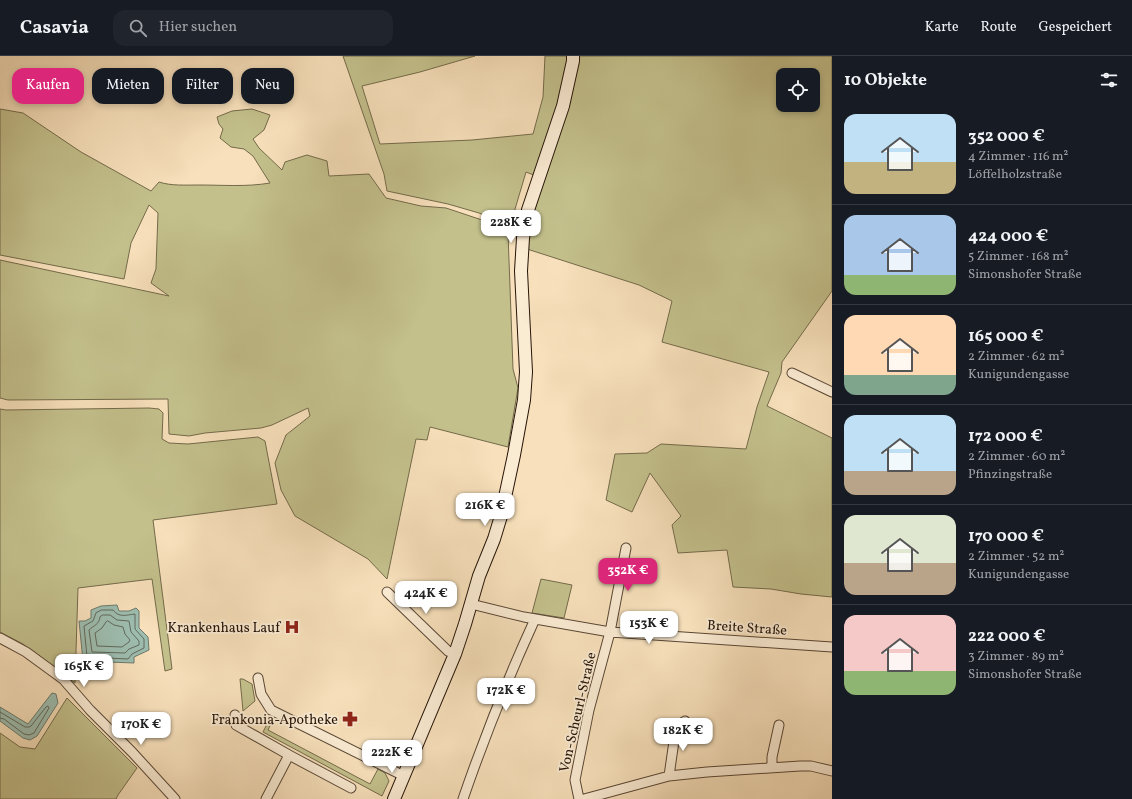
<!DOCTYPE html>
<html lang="de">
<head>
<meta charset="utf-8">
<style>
	body { margin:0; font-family:Vollkorn,serif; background:#20242c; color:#f1f3f6; height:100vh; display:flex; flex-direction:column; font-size:15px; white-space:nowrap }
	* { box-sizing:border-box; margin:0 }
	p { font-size:13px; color:#9ea1a6 }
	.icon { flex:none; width:22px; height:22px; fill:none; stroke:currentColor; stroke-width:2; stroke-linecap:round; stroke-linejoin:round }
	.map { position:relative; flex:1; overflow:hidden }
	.drawer { display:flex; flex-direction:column; background:#171b24; width:300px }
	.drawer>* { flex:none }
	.hud { position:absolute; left:12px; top:12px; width:380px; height:36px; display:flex; gap:8px }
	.fabs { position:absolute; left:776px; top:12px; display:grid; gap:8px }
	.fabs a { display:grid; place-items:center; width:44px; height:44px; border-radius:8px; background:#171b24; box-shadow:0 2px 6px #0003; font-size:20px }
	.price { position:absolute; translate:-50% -34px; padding:0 9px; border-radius:8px; background:#fff; color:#222; font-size:13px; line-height:26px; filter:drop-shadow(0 1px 2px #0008) }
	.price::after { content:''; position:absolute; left:50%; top:24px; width:12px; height:9px; margin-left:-6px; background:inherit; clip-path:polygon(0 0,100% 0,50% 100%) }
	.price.selected { background:#db2777; color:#fff }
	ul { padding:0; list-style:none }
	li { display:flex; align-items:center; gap:12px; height:100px; padding:0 12px }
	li+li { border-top:1px solid #363941 }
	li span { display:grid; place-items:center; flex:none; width:112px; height:80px; border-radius:12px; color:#555 }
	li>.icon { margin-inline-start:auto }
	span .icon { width:48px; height:48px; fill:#fffc; stroke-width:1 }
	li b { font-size:17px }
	h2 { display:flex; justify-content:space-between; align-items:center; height:48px; padding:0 12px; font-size:17px }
	.pill { padding:0 14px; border-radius:12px; background:#171b24; box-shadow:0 2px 6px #0003; font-size:14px; line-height:36px }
	.pill.selected { background:#db2777; color:#fff }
	header { display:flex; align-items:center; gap:24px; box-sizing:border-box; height:56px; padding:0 20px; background:#171b24; border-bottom:1px solid #363941 }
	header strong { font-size:19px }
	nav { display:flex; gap:22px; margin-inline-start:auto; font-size:14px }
	.search { width:280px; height:36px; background:#20242c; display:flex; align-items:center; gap:10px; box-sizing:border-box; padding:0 14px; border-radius:12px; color:#9ea1a6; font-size:15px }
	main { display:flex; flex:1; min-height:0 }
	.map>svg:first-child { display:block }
	.green { fill:#c3c08c; stroke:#746a4a; fill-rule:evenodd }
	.water { fill:#9dbdaf; stroke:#6d796c }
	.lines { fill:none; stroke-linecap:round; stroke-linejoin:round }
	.shore { stroke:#62685c; stroke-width:1 }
	.street-casing { stroke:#5a4735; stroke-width:11 }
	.secondary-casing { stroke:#261408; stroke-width:14 }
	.street { stroke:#faebd3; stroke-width:9 }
	.secondary { stroke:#faebd3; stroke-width:12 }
	.labels { text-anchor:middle; stroke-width:3.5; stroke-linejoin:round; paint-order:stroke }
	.poi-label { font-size:14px; fill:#261408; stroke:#faebd3; text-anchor:end }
	.street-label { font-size:14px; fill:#261408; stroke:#faebd3 }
</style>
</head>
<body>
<header>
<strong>Casavia</strong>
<div class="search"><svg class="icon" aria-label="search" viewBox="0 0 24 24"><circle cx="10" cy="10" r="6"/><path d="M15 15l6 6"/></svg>Hier suchen</div>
<nav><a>Karte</a><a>Route</a><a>Gespeichert</a></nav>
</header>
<main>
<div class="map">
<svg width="832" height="743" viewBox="0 0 832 743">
	<rect width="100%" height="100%" fill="#f7e0bb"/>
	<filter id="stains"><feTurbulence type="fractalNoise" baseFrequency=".005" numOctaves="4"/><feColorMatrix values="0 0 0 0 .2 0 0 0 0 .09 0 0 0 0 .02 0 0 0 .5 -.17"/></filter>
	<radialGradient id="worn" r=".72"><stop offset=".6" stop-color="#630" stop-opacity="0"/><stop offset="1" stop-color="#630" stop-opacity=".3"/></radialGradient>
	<path class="green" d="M 343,0 L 475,0 L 420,16 L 362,30 L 380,88 L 472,84 L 533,78 L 543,41 L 545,0 L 832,0 L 832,235 L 782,306 L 781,317 L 767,350 L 832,382 L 832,541 L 801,538 L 771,533 L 733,531 L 727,494 L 678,497 L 672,469 L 681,460 L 650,417 L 632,456 L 606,444 L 615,398 L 647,397 L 661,388 L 746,393 L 757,351 L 769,316 L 662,286 L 672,245 L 639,229 L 527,193 L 534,156 L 544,123 L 526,116 L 510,170 L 479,157 L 448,148 L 387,135 L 384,118 ZM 783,19 L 813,19 L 813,49 L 783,49 Z
		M 0,53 L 23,57 L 81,96 L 151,135 L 159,126 C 171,130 186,129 199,129 C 223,129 247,131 270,127 L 253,100 L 244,93 L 231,91 L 220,82 L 223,73 L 219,68 L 217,61 L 232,55 L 252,53 L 270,59 L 264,74 L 253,83 L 259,92 L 282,114 L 285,106 L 307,99 L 327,105 L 329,120 L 369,118 L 386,142 L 421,150 L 446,152 L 482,164 L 508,177 L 513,313 L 518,332 L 508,391 L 430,371 L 427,384 L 416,383 L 387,523 L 368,503 L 295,460 L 281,434 L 275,407 L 286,379 L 310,360 L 308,352 L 272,369 L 261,372 L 205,377 L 189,380 L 169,378 L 168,343 L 8,344 L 0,342 L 0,204 L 169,240 L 151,227 L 156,213 L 158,157 L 149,149 L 131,187 L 124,223 L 0,199 Z
		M 149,352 L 159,353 L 163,357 L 162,383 L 169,387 L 188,388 L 258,381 L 265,385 L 277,448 L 153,464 L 172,613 L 165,615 L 152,523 L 78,532 L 75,627 L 23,588 L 0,576 L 0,353 L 6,354 Z
		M 541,523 L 572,529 L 564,562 L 532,557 Z
		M 240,623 L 243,623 L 252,628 L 255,645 L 243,655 Z
		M 67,642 L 137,712 L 118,739 L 116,743 L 0,743 L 0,677 L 20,691 L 35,693 Z
		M 272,658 L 275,659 L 268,674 L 370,728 L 378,713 L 385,717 L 389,725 L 382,740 L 263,676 Z"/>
	<path class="water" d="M 117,549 L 119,555 L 129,555 L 136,552 L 139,555 L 139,572 L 148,581 L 149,594 L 134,601 L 134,607 L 83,605 L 79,565 L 85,565 L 91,562 L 91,554 L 101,550 Z
		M 52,637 L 56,638 L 58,647 L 37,680 L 30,684 L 23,682 L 0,665 L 0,651 L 28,668 Z"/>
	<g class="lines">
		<path class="shore" d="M 102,554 L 113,554 C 119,562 126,559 135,558 L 135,573 L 144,583 L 144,592 L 132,598 L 128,603 L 87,601 L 84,570 L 93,565 L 96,557 Z
			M 103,559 L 110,559 L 117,564 L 129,565 L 131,576 L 139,585 L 139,589 L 129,593 L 125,597 L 92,596 L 89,574 C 94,569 99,569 100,561 Z
			M 108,565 L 114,569 L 123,571 L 125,578 L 130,584 L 129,586 L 122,591 L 97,590 L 95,577 L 102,572 L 106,566 Z
			M 0,656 L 25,671 L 29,671 L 31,670 L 46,651 L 48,650 L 49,652 L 34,677 L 29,679 L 24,678 L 4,663 L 0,662"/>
		<g class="street-casing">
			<path id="street" d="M 792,317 L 832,336
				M 387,536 L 448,595 L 455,598
				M 471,548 L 524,561 L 610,576 L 832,591
				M 0,582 L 26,596 L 63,623 L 90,654 L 132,696 L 175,743
				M 258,622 L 261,638 L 271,654 L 404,720
				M 235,659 L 236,669 L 289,699
				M 772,711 L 772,701 L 779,669
				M 669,720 L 676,671 L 685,665
				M 266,743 L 289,699 L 351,732
				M 463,743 C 484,682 508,622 535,563
				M 579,743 L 575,724 L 589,654 L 610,576 L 626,492
				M 584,743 L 669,720 L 707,716 L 800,710 L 811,710 L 832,715"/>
		</g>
		<g class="secondary-casing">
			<path id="secondary" d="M 394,743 L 455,598 L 465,568 L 479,520 L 494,483 L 501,460 L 514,399 L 524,344 L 526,316 L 521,215 L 523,182 L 528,154 L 563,50 L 573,5 L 573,0"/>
		</g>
		<use href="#street" class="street"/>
		<use href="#secondary" class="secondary"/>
	</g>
	<defs>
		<g id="hospital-bare" transform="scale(1.2)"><path d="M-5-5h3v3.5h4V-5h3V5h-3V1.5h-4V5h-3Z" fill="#8f2418" stroke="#faebd3" stroke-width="2.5" paint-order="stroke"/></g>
		<g id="pharmacy-bare" transform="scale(1.2)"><path d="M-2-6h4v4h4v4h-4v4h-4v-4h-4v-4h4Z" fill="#8f2418" stroke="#faebd3" stroke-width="2.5" paint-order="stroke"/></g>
	</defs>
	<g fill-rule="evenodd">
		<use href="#hospital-bare" x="292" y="571"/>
		<use href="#pharmacy-bare" x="350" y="663"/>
	</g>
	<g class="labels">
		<g class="poi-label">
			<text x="280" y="576">Krankenhaus Lauf</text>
			<text x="338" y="668">Frankonia-Apotheke</text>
		</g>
		<g class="street-label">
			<text transform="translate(747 571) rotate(4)" y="5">Breite Straße</text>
			<text transform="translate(577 656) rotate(-77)" y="5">Von-Scheurl-Straße</text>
		</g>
	</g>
	<rect width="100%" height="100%" filter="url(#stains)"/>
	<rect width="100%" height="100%" fill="url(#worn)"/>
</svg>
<div class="fabs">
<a><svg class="icon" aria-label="locate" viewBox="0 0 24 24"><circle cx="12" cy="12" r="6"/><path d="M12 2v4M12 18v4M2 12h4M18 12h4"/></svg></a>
</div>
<b class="price" style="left:511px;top:188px">228K €</b>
<b class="price" style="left:485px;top:471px">216K €</b>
<b class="price selected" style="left:628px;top:536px">352K €</b>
<b class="price" style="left:426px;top:559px">424K €</b>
<b class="price" style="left:649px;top:589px">153K €</b>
<b class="price" style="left:84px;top:632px">165K €</b>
<b class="price" style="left:506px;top:656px">172K €</b>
<b class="price" style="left:141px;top:690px">170K €</b>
<b class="price" style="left:683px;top:696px">182K €</b>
<b class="price" style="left:392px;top:718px">222K €</b>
<div class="hud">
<a class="pill selected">Kaufen</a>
<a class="pill">Mieten</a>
<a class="pill">Filter</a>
<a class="pill">Neu</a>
</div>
</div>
<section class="drawer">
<h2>10 Objekte<svg class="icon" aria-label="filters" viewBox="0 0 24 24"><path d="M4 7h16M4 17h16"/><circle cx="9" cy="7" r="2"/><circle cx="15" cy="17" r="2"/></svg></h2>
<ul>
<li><span style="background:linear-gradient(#bfe0f5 60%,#c2b280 0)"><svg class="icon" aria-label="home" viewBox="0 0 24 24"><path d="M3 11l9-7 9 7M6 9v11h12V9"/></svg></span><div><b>352 000 €</b><p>4 Zimmer · 116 m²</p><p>Löffelholzstraße</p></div></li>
<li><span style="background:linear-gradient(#a9c7e8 75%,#8fb573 0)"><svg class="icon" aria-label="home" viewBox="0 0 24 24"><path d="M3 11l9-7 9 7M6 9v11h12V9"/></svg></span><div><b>424 000 €</b><p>5 Zimmer · 168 m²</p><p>Simonshofer Straße</p></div></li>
<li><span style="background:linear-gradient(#ffd9b3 75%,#7fa58c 0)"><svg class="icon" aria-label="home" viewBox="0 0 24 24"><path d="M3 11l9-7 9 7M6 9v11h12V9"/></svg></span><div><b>165 000 €</b><p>2 Zimmer · 62 m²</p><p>Kunigundengasse</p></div></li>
<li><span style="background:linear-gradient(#bfe0f5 70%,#b9a48a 0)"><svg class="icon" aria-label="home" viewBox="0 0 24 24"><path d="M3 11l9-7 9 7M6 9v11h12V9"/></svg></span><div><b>172 000 €</b><p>2 Zimmer · 60 m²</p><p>Pfinzingstraße</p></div></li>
<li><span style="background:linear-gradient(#dfe7d0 60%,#b9a48a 0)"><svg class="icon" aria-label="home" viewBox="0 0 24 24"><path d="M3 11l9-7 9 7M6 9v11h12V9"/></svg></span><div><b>170 000 €</b><p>2 Zimmer · 52 m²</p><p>Kunigundengasse</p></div></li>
<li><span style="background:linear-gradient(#f6c9c9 70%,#8fb573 0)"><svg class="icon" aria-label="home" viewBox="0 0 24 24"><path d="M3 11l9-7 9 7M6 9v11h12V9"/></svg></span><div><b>222 000 €</b><p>3 Zimmer · 89 m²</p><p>Simonshofer Straße</p></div></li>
</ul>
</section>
</main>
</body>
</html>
